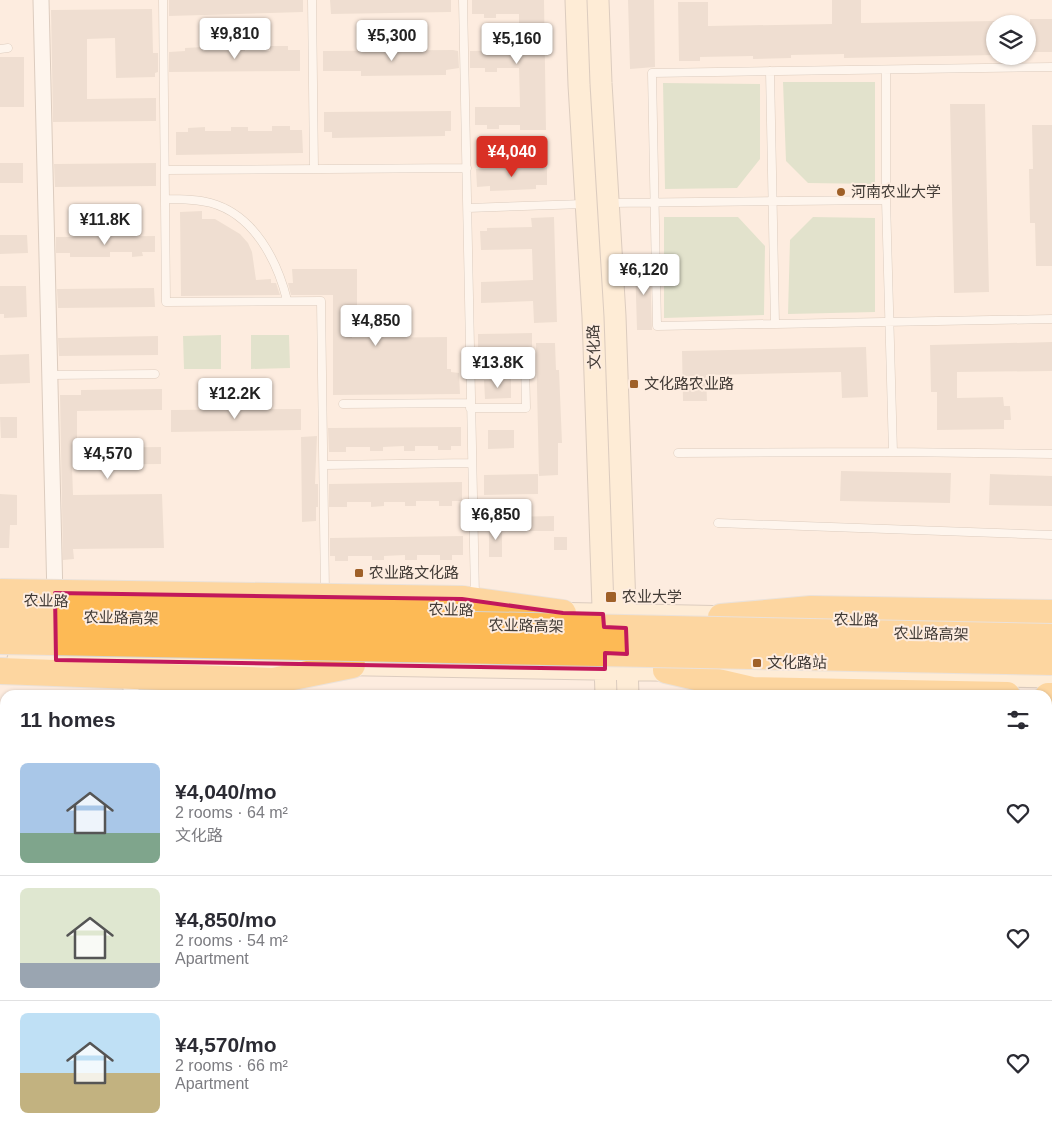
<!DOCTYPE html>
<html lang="en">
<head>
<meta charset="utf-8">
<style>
	body { margin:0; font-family:Arial,"Noto Sans SC",sans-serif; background:#f7f7f7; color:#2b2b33; height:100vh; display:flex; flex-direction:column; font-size:19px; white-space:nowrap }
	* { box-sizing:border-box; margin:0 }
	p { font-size:16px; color:#7c7c81 }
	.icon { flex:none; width:28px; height:28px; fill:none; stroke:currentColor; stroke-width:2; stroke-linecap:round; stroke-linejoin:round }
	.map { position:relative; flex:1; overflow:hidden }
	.details { position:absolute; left:0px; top:690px; width:1052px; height:445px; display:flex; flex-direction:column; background:#fff; border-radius:15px 15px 0 0; box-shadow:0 1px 4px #0004 }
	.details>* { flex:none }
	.controls { position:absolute; left:986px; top:15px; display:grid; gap:10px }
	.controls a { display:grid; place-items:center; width:50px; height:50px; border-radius:50%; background:#fff; box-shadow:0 1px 4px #0004; font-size:25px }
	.price { position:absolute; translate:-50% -42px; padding:0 11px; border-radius:5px; background:#fff; color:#222; font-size:16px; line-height:32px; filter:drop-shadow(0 1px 2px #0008) }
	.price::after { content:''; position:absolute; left:50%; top:30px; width:15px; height:11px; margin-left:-8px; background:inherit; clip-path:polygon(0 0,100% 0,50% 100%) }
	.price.on { background:#d93025; color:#fff }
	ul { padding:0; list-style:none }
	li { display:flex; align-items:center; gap:15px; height:125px; padding:0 20px }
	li+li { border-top:1px solid #e1e1e2 }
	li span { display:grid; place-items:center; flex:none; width:140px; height:100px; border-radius:8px; color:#555 }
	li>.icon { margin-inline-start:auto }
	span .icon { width:60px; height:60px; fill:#fffc; stroke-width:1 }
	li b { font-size:21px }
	h2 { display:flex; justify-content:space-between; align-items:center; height:60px; padding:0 20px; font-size:21px }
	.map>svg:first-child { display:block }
	.green { fill:#c2d5b6 }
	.building { fill:#decdc1 }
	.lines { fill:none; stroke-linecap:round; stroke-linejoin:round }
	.lane-casing { stroke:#b4a499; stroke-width:9 }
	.street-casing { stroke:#b4a499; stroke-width:17 }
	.secondary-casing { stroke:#b4a499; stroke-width:23 }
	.highway-casing { stroke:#d5d4d3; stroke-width:28 }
	.lane { stroke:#fff; stroke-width:8 }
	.street { stroke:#fff; stroke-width:15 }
	.secondary { stroke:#feeacc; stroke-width:21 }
	.highway { stroke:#fdba55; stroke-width:26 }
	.highway-bridge-casing { stroke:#d5d4d3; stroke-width:28; stroke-linecap:butt }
	.highway-bridge { stroke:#fdba55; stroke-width:26 }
	.marked { fill:none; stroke:#c2185b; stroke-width:4; stroke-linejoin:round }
	.poi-dot { fill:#9f6028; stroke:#fdecdf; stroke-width:2 }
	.labels { text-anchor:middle; stroke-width:4; stroke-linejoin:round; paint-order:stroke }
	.poi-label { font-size:15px; fill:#423b36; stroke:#fdecdf; text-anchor:start }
	.street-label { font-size:15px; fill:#423b36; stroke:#fdecdf }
</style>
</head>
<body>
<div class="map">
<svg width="1052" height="1135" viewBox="0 0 1052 1135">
	<rect width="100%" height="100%" fill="#fdecdf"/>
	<path class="green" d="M 783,82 L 875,82 L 875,184 L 808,183 L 786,161 Z
		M 663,83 L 760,84 L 760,159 L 737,188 L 665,189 Z
		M 664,217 L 738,217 L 765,246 L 764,315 L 664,318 Z
		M 813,217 L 875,218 L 875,312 L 788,314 L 790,240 Z
		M 221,335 L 221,369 L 184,369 L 183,336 Z
		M 289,335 L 290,368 L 251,369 L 251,335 Z
		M 678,1130 L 830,1130 L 829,1135 L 712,1135 Z"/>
	<path class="building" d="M 169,0 L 303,0 L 303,12 L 169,16 Z
		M 330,0 L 451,0 L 451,12 L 331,14 Z
		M 472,0 L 544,0 L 546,130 L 520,130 L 520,125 L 499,125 L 499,129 L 487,129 L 487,125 L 475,125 L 475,107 L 520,107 L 519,68 L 497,68 L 497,72 L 485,72 L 485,68 L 470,68 L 470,51 L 519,50 L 519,14 L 496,14 L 496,18 L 484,18 L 484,14 L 472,14 Z
		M 628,0 L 654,0 L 655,67 L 630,69 Z
		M 832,0 L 861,0 L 861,23 L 995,21 L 995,55 L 844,58 L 844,54 L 791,55 L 791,58 L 753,59 L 753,56 L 700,57 L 700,61 L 679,61 L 678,2 L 708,2 L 708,26 L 832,24 Z
		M 152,9 L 153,53 L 158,53 L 158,72 L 155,73 L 155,77 L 116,78 L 115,38 L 87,39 L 87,99 L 156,98 L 156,121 L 53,122 L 51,10 Z
		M 1030,19 L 1052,19 L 1052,52 L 1031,52 Z
		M 270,46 L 288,46 L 288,50 L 300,50 L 300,71 L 169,72 L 169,52 L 185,51 L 185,48 L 203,47 L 203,51 L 228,51 L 228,47 L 245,47 L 245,51 L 270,51 Z
		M 453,50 L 458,51 L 459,68 L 446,70 L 446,75 L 361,76 L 361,71 L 323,71 L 323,51 Z
		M 0,57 L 24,57 L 24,107 L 0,107 Z
		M 950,104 L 985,104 L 989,292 L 954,293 Z
		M 451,111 L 451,131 L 445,131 L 445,136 L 332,138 L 332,132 L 324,132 L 324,112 Z
		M 1032,125 L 1052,125 L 1052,266 L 1036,266 L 1035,223 L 1030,223 L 1029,169 L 1033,169 Z
		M 272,126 L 290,126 L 290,130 L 302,130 L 303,153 L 176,155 L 176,132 L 188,132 L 188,128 L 205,127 L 205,131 L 231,131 L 231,127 L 248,127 L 248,131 L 272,131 Z
		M 0,163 L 23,163 L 23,183 L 0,183 Z
		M 156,163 L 156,186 L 55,187 L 54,164 Z
		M 547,167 L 547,185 L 536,185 L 536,189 L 490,191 L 490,186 L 477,187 L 476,169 Z
		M 202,211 L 202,219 L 215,219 L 240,234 L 248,243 L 252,252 L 256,280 L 271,279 L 271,283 L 276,283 L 280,295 L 181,296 L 180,212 Z
		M 554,217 L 557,322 L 534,323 L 533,301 L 481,303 L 481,282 L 533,280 L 532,249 L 481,250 L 480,231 L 487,231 L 487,228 L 532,227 L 531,218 Z
		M 0,235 L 27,235 L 28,253 L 0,254 Z
		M 155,236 L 155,252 L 142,252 L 143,256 L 132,257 L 132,252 L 110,252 L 110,257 L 70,257 L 70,253 L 56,253 L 56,237 Z
		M 650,262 L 652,330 L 637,330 L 635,263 Z
		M 292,269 L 357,269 L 357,305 L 352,305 L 352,338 L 447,337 L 447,369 L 451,369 L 451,372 L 459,373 L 460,394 L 333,395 L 333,295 L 291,295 L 288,283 L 293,283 Z
		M 0,286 L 26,286 L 27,317 L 4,318 L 4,314 L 0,314 Z
		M 154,288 L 155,307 L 58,308 L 57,289 Z
		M 532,333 L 532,351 L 478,352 L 478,334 Z
		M 158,336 L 158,355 L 59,356 L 58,338 Z
		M 1052,342 L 1052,371 L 957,372 L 957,398 L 1003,397 L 1004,406 L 1010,406 L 1011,420 L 1004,420 L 1004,429 L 937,430 L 937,392 L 931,392 L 930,345 Z
		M 536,343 L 555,343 L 556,370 L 559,370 L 562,443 L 558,443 L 558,475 L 539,476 Z
		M 866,347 L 868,397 L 842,398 L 841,372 L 706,375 L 707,401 L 683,401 L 682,351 Z
		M 29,354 L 30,383 L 0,384 L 0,355 Z
		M 511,379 L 511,398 L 485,399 L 484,380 Z
		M 162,389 L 162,410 L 77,411 L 77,448 L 161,447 L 161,464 L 72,465 L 73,495 L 162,494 L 164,548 L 73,549 L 74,559 L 63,560 L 60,395 L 81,395 L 81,390 Z
		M 301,409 L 301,430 L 171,432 L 171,410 Z
		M 0,417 L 17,417 L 17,438 L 1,438 Z
		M 461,427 L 461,446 L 451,446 L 451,450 L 438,450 L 438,446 L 415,446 L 415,451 L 404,451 L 404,446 L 383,447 L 383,451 L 370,451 L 370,447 L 346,447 L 346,452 L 329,452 L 328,428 Z
		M 488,430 L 514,430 L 514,448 L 488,449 Z
		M 317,436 L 315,484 L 318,484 L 318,507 L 316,507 L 316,521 L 302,522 L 301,437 Z
		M 841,471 L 951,473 L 950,503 L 840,501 Z
		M 538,474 L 538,494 L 484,495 L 484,475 Z
		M 990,474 L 1052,476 L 1052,506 L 989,505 Z
		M 462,482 L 462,501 L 452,501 L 452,506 L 439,506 L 439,501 L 416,501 L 416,506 L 405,506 L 405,502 L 384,502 L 384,506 L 371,507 L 371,502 L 347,502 L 347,507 L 329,507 L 329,484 Z
		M 0,494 L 17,495 L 17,525 L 10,525 L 9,548 L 0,548 Z
		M 554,516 L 554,531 L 507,531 L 506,517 Z
		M 502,524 L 502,557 L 489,557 L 489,525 Z
		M 463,536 L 463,555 L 452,555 L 452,560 L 440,560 L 440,555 L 417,555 L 417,560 L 405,560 L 405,555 L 384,556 L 384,560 L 372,560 L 372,556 L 348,556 L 348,561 L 335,561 L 335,556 L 330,556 L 330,538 Z
		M 554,537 L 567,537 L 567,550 L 554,550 Z"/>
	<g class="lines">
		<g class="lane-casing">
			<path id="lane" d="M 163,0 L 166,302 L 321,301 L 325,593
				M 312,0 L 314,169
				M 463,0 L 475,596
				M 0,49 L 8,48
				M 1052,67 L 652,73 L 657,326 L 1052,319
				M 770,71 L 775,324
				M 886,71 L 886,200 L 893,452
				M 165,170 L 467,168
				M 165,199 C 180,199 196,199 211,203 C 254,215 277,260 287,300
				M 608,203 L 886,200
				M 468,208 L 584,204
				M 469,361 L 525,361 L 526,408 L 470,408
				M 49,375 L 155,374
				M 343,404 L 470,403
				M 678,453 L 893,452 L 1052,454
				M 324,465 L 472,463
				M 718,523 L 1052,535"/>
		</g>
		<g class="street-casing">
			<path id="street" d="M 41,0 L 55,598
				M 131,695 L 131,676
				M 113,1135 L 113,1130"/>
		</g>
		<g class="secondary-casing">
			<path id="secondary" d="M 576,0 L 579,85 L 593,317 L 606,695
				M 598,0 L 601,83 L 615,316 L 628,695
				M 547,613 L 737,617
				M 18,659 L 1052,677
				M 622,1130 L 622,1135
				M 644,1130 L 644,1135"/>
		</g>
		<g class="highway-casing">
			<path id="highway" d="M 462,599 L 563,613
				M 721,617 L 811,609 L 1052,613
				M 666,670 L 752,690 L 1007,695
				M 0,671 L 273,681 L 352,665
				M 1048,696 L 1052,696"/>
		</g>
		<use href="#lane" class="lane"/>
		<use href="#street" class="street"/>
		<use href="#secondary" class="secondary"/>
		<use href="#highway" class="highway"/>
		<g class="highway-bridge-casing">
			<path id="highway-bridge" d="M 0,592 L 462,599
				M 0,615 L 1052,637
				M 0,641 L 1052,662"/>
		</g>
		<use href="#highway-bridge" class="highway-bridge"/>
	</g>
	<path d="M0 0H1052V1135H0ZM 55,593 L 462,599 L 563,613 L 603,614 L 604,627 L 626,628 L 627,654 L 605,653 L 605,669 L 56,660 Z" fill="#fdecdf" fill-opacity=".55" fill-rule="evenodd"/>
	<path class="marked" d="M 55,593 L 462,599 L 563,613 L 603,614 L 604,627 L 626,628 L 627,654 L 605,653 L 605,669 L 56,660 Z"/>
	<g class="poi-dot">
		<circle cx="841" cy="192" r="5"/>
		<rect x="629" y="379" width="10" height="10" rx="2.5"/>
		<rect x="354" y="568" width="10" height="10" rx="2.5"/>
		<rect x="605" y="591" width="12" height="12" rx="2.5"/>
		<rect x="752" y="658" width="10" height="10" rx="2.5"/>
	</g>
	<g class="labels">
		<g class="poi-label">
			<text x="851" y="197">河南农业大学</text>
			<text x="644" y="389">文化路农业路</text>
			<text x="369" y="578">农业路文化路</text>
			<text x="622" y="602">农业大学</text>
			<text x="767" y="668">文化路站</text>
		</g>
		<g class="street-label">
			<text transform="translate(594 347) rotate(-92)" y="5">文化路</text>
			<text transform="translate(46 601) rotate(1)" y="5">农业路</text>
			<text transform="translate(451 610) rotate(1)" y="5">农业路</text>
			<text transform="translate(121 618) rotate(1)" y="5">农业路高架</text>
			<text transform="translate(856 620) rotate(1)" y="5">农业路</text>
			<text transform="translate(526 626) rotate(1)" y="5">农业路高架</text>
			<text transform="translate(931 634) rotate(1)" y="5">农业路高架</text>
		</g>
	</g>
</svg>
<div class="controls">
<a><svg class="icon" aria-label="layers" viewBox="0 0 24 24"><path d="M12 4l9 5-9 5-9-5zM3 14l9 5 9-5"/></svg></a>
</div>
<b class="price" style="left:235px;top:60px">¥9,810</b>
<b class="price" style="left:392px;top:62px">¥5,300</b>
<b class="price" style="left:517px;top:65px">¥5,160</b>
<b class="price on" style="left:512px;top:178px">¥4,040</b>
<b class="price" style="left:105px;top:246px">¥11.8K</b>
<b class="price" style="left:644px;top:296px">¥6,120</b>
<b class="price" style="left:376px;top:347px">¥4,850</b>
<b class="price" style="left:498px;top:389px">¥13.8K</b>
<b class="price" style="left:235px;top:420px">¥12.2K</b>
<b class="price" style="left:108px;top:480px">¥4,570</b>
<b class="price" style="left:496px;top:541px">¥6,850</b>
<section class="details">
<h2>11 homes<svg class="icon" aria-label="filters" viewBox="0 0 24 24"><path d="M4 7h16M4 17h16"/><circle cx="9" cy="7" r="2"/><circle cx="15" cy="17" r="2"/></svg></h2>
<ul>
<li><span style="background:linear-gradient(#a9c7e8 70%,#7fa58c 0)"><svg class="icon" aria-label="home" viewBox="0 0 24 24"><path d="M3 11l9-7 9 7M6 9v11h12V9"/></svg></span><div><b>¥4,040/mo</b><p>2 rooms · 64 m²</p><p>文化路</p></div><svg class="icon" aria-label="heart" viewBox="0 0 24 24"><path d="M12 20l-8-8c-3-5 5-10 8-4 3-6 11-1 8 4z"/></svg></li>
<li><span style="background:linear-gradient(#dfe7d0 75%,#9aa5b1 0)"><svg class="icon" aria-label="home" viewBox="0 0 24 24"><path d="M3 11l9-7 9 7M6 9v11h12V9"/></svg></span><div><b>¥4,850/mo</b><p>2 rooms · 54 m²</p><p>Apartment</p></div><svg class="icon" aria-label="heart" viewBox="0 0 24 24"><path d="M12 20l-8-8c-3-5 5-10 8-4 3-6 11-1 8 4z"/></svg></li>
<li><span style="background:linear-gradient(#bfe0f5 60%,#c2b280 0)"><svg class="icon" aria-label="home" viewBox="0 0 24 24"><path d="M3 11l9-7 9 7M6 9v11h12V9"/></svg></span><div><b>¥4,570/mo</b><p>2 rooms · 66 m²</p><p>Apartment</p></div><svg class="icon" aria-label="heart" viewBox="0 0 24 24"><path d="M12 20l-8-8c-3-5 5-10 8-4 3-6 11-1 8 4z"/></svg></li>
</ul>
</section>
</div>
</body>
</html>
